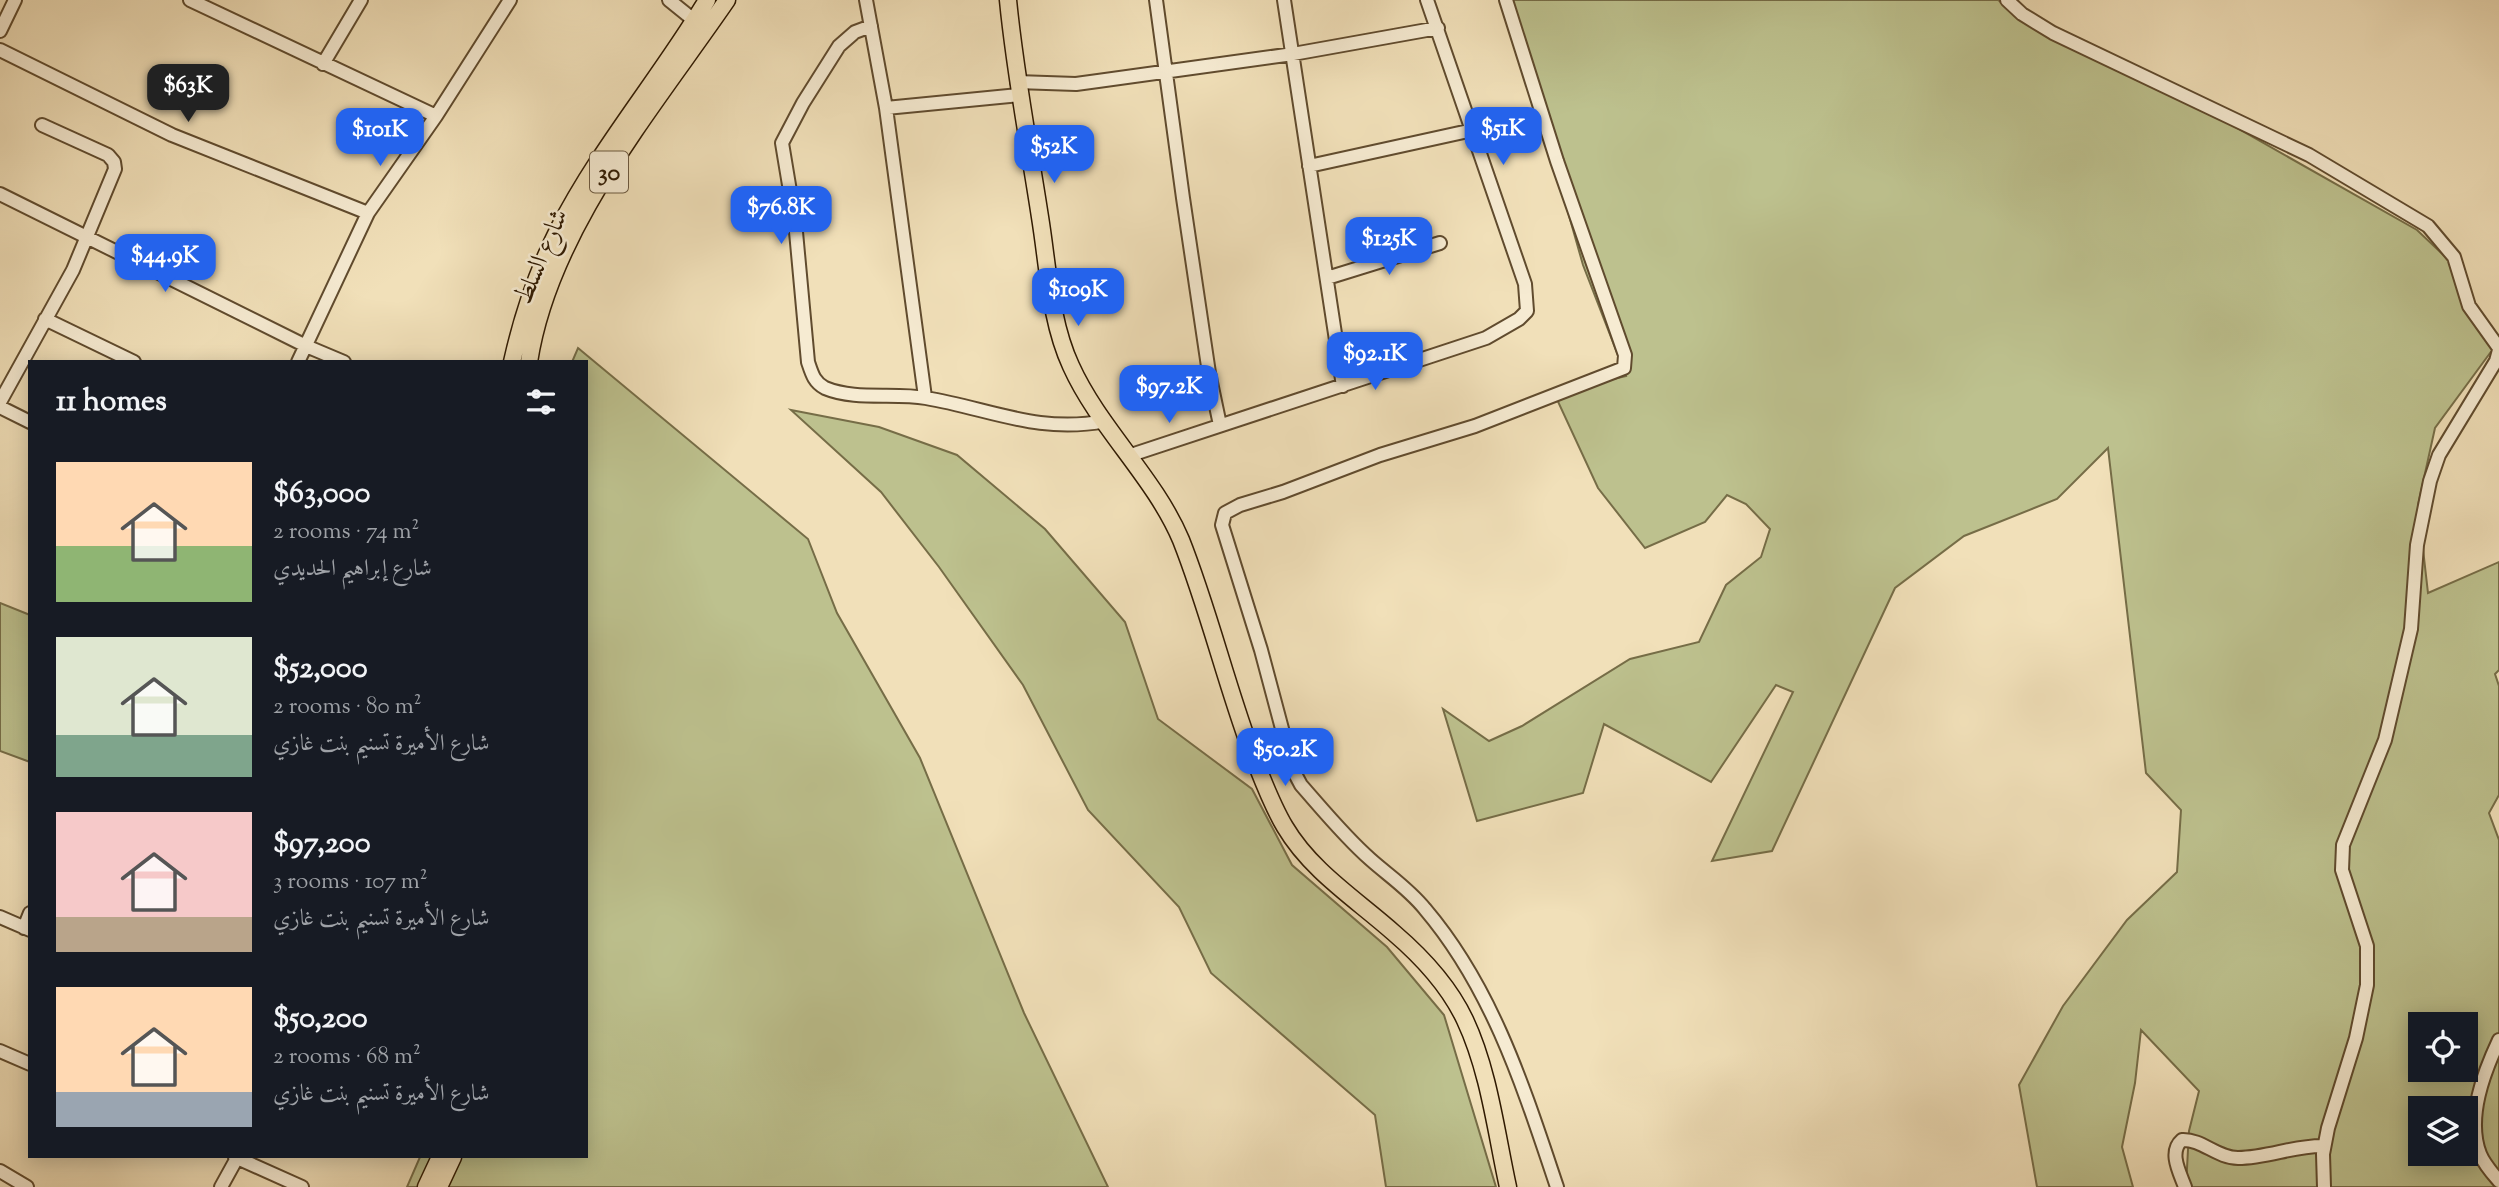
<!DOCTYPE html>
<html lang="en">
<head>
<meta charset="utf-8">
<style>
	body { margin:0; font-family:"Sorts Mill Goudy",Amiri,serif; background:#242831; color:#f1f3f6; height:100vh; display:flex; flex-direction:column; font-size:26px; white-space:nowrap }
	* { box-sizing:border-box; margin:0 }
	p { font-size:23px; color:#9ea1a6 }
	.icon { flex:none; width:38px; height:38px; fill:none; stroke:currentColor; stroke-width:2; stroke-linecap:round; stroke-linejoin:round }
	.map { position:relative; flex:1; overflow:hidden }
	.side { position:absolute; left:28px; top:360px; width:560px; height:798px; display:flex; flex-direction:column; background:#171b24; border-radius:0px; box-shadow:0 4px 18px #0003 }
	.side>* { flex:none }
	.tools { position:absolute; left:2408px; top:1012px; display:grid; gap:14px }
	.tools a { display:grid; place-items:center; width:70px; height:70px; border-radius:0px; background:#171b24; box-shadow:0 4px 18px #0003; font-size:35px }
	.price { position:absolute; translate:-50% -60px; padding:0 16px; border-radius:14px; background:#2563eb; color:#fff; font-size:23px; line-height:46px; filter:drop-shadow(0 2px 4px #0008) }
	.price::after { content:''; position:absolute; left:50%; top:42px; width:21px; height:16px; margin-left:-10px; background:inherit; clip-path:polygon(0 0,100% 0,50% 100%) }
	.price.current { background:#222; color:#fff }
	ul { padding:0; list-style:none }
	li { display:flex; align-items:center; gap:21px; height:175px; padding:0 28px }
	li span { display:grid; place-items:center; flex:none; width:196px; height:140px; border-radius:0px; color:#555 }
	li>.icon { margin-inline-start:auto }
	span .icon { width:84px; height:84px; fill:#fffc; stroke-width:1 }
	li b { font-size:30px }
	h2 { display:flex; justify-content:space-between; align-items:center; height:84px; padding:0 28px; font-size:30px }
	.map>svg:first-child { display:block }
	.green { fill:#bdc18e; stroke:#766d47; stroke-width:2; fill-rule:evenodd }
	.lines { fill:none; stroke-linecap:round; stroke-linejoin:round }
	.minor-casing { stroke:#604b2e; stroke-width:16 }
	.major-casing { stroke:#2f1900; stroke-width:19 }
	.minor { stroke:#f6ebd2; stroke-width:12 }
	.major { stroke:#f1e0b9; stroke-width:16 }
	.labels { text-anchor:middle; stroke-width:5; stroke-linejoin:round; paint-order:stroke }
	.shield { fill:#f6ebd2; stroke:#6b583f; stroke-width:2 }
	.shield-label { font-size:24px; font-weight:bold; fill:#2f1900 }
	.street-label { font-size:26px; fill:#2f1900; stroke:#f6ebd2 }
</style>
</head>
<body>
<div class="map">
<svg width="2499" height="1187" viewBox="0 0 2499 1187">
	<rect width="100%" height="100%" fill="#f1e0b9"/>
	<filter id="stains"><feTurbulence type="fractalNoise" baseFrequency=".00286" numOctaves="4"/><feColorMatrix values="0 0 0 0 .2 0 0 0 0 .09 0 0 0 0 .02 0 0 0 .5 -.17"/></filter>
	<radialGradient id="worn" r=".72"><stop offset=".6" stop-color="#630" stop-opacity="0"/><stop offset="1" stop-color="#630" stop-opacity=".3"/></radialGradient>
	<path class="green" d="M 1508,0 L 1998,0 L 2024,19 L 2193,103 L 2417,230 L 2453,264 L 2493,349 L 2435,428 L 2418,505 L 2428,593 L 2499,562 L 2499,670 L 2495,674 L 2499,686 L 2499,795 L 2489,813 L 2499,840 L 2499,1187 L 2186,1187 L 2189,1131 L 2199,1091 L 2141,1030 L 2135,1083 L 2122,1147 L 2133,1187 L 2037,1187 L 2019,1085 L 2063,1006 L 2127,920 L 2177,872 L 2181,810 L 2146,773 L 2108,448 L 2057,499 L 1964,536 L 1895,588 L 1772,851 L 1712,861 L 1793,692 L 1776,685 L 1711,782 L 1604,724 L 1583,793 L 1477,821 L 1443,709 L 1489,741 L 1522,726 L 1630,659 L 1699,642 L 1726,585 L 1761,557 L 1770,529 L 1746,504 L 1727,495 L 1705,522 L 1645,548 L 1598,488 L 1554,393 L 1626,376 L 1583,265 ZM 2420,1024 L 2466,1024 L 2466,1069 L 2420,1069 ZM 2420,1108 L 2466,1108 L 2466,1153 L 2420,1153 Z
		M 578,348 L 808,539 L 837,613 L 920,758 L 1024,1013 L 1108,1187 L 407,1187 L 420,1157 L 586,1157 L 586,362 L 572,362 Z
		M 791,410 L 879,427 L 957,455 L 1045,529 L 1125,622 L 1158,719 L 1252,789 L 1292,865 L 1387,947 L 1444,1015 L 1496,1187 L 1386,1187 L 1375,1115 L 1211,973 L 1179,907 L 1088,810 L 1023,685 L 939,567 L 881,492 Z
		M 0,603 L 30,615 L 30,762 L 0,751 Z"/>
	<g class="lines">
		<g class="minor-casing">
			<path id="minor" d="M 190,0 L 436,116
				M 669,0 L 695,21
				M 866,0 L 886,108 L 925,397
				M 1156,0 L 1183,198 L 1209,373 L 1220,425
				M 1284,0 L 1343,386
				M 1506,0 L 1557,161 L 1625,355 L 1624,368 L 1475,426 L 1380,455 L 1283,492 L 1240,505 L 1225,513 L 1222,525 L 1261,650 L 1293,770 L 1301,785 C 1323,810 1345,837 1370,859 C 1389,876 1409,889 1425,909 C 1493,989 1524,1089 1557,1187
				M 2007,0 L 2022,14 L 2053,33 L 2309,155 L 2428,226 L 2454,257 L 2469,306 L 2499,348
				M 871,26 L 855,32 L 839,46 L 803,103 L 782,143 L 795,221 L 808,362 C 812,374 814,382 825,388 C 856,401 894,392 926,398 C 990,409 1039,434 1105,421
				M 0,31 L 15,0
				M 0,50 L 172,135 L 368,213
				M 323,64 L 361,0
				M 1017,82 L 1076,84 L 1098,81 L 1293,54 L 1438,28
				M 886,108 L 1019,95
				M 1309,166 L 1473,130
				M 0,194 L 306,346 L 344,362
				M 1327,278 L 1440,243
				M 45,319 L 134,362
				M 298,362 L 368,213 L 436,116 L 510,0
				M 0,402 L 73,270 L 115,169 L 114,162 L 108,155 L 42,125
				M 0,407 L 30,422
				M 1128,456 L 1486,338 L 1519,319 L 1527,311 L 1525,284 L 1427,0
				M 0,917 L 30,930
				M 24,928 L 30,913
				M 2499,1040 C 2484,1072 2466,1118 2480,1154 C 2484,1164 2492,1173 2499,1181
				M 0,1051 L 30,1064
				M 235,1157 L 302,1187
				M 0,1171 L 27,1187
				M 221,1187 L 237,1158
				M 2185,1187 C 2180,1173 2168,1152 2182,1140 C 2202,1139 2217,1158 2238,1158 C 2268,1158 2295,1145 2324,1146
				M 2324,1187 L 2323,1154 L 2328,1128 L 2356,1038 L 2367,985 L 2367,946 L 2342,870 L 2343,845 L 2385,740 L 2411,629 L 2417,545 L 2430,481 L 2439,455 L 2496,361 L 2499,350"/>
		</g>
		<g class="major-casing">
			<path id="major" d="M 1008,0 C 1015,73 1029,145 1040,217 C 1048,266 1050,321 1071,366 C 1099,428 1155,478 1181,540 C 1208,608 1225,680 1250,748 C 1261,775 1270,802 1285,827 C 1311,871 1357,900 1394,933 C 1422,957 1449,986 1465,1020 C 1489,1071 1496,1132 1508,1187
				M 512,362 C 522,317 537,272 558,230 C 599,149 660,78 707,0
				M 529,362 C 549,230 653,108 727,0
				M 426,1187 L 440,1157
				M 439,1187 L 453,1157"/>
		</g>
		<use href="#minor" class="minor"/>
		<use href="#major" class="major"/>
	</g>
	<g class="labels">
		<rect class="shield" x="590" y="151.5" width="38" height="41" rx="5"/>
		<g class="shield-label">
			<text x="609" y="180">30</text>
		</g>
		<g class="street-label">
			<text transform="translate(540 256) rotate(-67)" y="9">شارع السلط</text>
		</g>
	</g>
	<rect width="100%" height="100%" filter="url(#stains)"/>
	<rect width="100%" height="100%" fill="url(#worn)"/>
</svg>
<div class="tools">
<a><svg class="icon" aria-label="locate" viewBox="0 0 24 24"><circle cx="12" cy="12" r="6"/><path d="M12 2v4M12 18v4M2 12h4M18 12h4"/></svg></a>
<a><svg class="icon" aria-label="layers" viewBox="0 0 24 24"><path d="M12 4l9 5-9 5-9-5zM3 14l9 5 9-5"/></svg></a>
</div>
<b class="price current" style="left:188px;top:124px">$63K</b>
<b class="price" style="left:1503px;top:167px">$51K</b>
<b class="price" style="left:380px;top:168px">$101K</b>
<b class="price" style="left:1054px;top:185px">$52K</b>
<b class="price" style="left:781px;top:246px">$76.8K</b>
<b class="price" style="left:1389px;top:277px">$125K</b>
<b class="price" style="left:165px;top:294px">$44.9K</b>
<b class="price" style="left:1078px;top:328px">$109K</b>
<b class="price" style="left:1375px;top:392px">$92.1K</b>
<b class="price" style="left:1169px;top:425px">$97.2K</b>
<b class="price" style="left:1285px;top:788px">$50.2K</b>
<section class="side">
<h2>11 homes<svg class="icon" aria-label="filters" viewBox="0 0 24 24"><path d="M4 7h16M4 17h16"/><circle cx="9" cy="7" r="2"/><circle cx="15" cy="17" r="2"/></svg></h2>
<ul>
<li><span style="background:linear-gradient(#ffd9b3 60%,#8fb573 0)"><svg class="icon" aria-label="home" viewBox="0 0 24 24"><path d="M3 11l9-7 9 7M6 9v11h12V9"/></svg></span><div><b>$63,000</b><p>2 rooms · 74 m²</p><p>شارع إبراهيم الحديدي</p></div></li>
<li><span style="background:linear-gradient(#dfe7d0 70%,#7fa58c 0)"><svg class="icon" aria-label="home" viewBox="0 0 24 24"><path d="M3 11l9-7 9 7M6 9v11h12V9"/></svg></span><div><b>$52,000</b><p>2 rooms · 80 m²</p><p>شارع الأميرة تسنيم بنت غازي</p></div></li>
<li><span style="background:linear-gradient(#f6c9c9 75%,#b9a48a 0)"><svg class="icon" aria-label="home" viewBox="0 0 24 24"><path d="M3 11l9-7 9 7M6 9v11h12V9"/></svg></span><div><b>$97,200</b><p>3 rooms · 107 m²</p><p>شارع الأميرة تسنيم بنت غازي</p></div></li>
<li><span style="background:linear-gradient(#ffd9b3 75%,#9aa5b1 0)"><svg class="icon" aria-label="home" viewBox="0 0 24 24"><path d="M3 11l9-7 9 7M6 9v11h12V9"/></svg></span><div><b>$50,200</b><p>2 rooms · 68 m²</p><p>شارع الأميرة تسنيم بنت غازي</p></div></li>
</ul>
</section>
</div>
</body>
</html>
